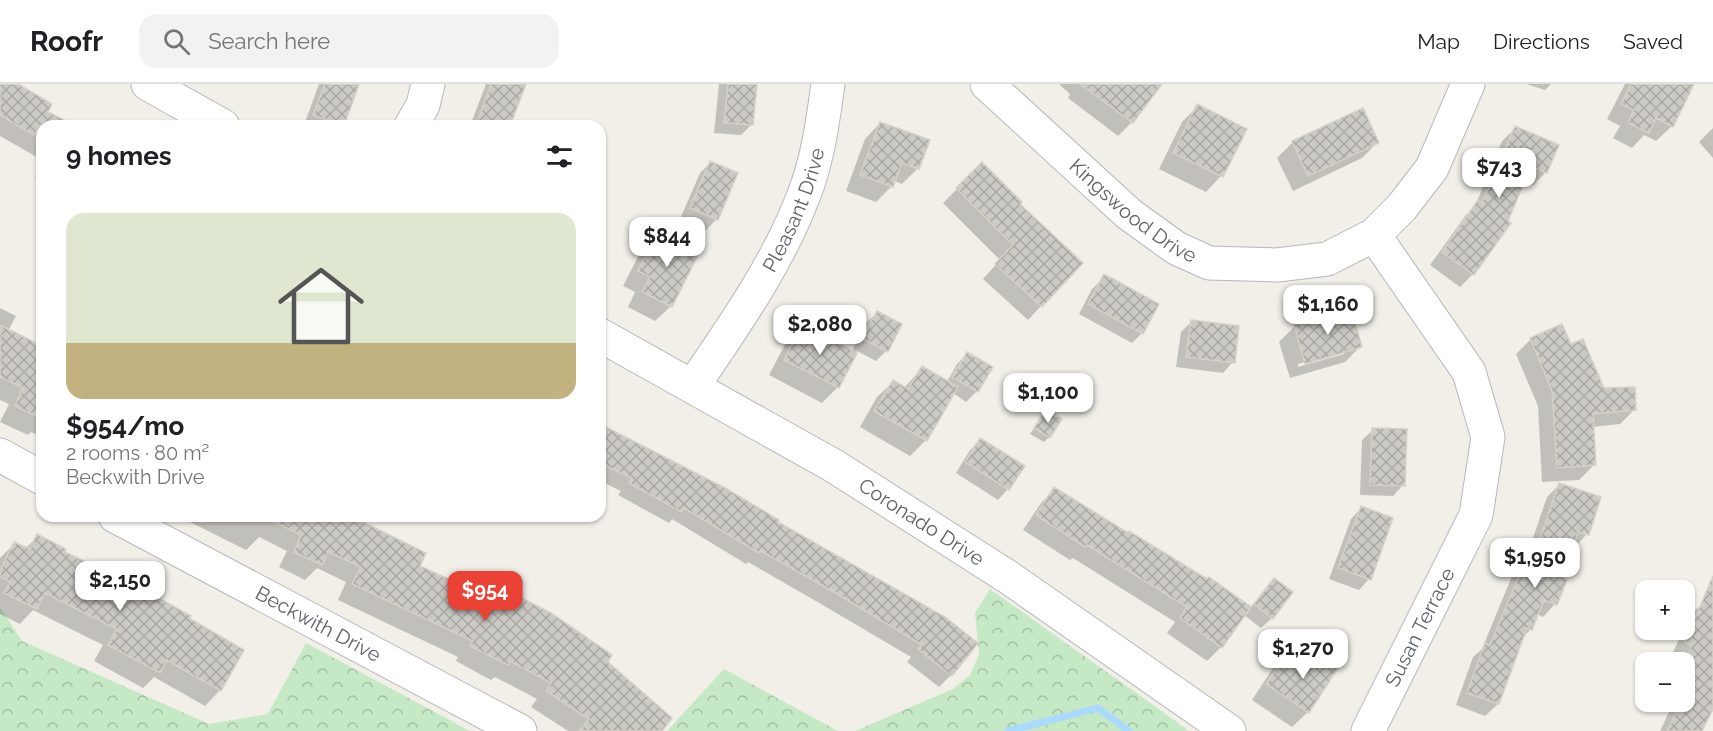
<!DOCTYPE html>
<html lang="en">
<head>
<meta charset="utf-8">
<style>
	body { margin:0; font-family:Raleway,sans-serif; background:#f2f2f2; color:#202124; height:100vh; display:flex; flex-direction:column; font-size:22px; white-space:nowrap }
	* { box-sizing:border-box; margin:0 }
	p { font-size:20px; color:#757577 }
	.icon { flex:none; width:33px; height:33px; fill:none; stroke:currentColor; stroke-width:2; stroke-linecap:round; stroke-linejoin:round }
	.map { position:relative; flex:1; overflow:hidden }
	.sheet { position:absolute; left:36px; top:36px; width:570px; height:402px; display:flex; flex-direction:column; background:#fff; border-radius:18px; box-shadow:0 2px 4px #0004 }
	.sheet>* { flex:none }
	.buttons { position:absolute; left:1635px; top:496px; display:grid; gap:12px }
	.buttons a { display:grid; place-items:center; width:60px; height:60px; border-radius:12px; background:#fff; box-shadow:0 2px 4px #0004; font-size:30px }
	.price { position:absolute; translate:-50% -51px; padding:0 14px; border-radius:12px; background:#fff; color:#222; font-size:20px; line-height:39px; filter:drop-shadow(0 2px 3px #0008) }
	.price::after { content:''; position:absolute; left:50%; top:36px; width:18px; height:14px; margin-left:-9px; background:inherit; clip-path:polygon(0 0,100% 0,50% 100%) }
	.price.selected { background:#ea4335; color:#fff }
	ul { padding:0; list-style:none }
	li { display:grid; align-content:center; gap:12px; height:318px; padding:0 30px }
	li+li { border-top:2px solid #e0e0e0 }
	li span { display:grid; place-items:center; height:186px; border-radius:18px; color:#555 }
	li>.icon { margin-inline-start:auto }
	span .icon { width:108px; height:108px; fill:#fffc; stroke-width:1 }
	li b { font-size:26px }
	h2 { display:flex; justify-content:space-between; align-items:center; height:72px; padding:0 30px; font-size:26px }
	header { display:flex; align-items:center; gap:36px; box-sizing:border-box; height:84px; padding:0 30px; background:#fff; border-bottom:2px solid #e0e0e0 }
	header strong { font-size:28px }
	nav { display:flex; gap:33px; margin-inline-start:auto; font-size:21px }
	.search { width:420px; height:54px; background:#f2f2f2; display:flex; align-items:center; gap:15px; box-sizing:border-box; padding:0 21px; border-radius:18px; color:#757577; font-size:22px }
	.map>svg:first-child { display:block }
	.forest { fill:url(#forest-crowns) }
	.shadow { fill:#0003; fill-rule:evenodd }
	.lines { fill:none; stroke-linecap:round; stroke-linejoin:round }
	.stream { stroke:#aadaff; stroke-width:7 }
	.building { fill:url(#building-cross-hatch); stroke:#d6d1c6; stroke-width:1.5 }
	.minor-casing { stroke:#b5b8bc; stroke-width:35 }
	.minor { stroke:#fff; stroke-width:33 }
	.labels { text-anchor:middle; stroke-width:5; stroke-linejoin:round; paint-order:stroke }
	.street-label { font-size:20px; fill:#5f6368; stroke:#fff }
</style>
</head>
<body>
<header>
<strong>Roofr</strong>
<div class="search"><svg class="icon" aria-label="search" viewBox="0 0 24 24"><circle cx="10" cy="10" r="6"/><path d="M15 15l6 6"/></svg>Search here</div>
<nav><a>Map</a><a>Directions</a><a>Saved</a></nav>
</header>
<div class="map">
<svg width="1713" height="647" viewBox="0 0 1713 647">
	<defs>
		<pattern id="forest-crowns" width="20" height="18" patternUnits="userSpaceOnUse" patternTransform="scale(1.5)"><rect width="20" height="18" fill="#c5e8c5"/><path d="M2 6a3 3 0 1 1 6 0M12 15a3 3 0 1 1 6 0" fill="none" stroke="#a3c0a4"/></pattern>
		<pattern id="building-cross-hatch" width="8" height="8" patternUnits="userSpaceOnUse" patternTransform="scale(1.5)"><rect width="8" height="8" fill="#cccac5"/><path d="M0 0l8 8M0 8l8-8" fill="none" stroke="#a9a8a4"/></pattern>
	</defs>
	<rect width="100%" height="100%" fill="#f1efe8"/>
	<path class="forest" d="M 990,505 L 1174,636 L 1189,647 L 855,647 L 953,605 L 970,591 L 979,570 L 975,529 Z
		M 0,523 L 22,557 L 209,640 L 268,630 L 306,559 L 470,647 L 0,647 Z
		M 724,585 L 838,647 L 667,647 Z"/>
	<path class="shadow" d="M 0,0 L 16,0 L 46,29 L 72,42 L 42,42 L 42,76 L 0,52 Z
		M 319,0 L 357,0 L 341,42 L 304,41 Z
		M 486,0 L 524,0 L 509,42 L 470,42 Z
		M 719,0 L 756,0 L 751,41 L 741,51 L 714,49 Z
		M 1059,0 L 1157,0 L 1159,2 L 1132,38 L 1118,52 L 1068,14 L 1070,10 Z
		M 1526,0 L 1551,0 L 1545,6 Z
		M 1625,0 L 1692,0 L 1672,42 L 1656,57 L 1644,51 L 1632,64 L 1613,54 L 1620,42 L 1607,35 Z
		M 1198,22 L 1245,45 L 1221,92 L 1206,108 L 1159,85 L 1182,38 Z
		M 880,39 L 918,84 L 902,100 L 894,97 L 892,102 L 876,118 L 846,107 L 865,55 Z
		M 1516,44 L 1546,88 L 1533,101 L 1523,97 L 1473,190 L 1460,203 L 1430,181 L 1466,131 L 1475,122 L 1502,57 Z
		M 1713,44 L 1713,74 L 1699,58 Z
		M 1293,58 L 1377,59 L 1362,74 L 1293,107 L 1277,74 Z
		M 42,79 L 42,97 L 35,94 Z
		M 710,79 L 717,135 L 706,146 L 680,135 L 700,89 Z
		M 982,80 L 1018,120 L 1041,222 L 1028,236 L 983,195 L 1000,176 L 943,119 Z
		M 657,150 L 671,222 L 655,237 L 628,223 L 635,208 L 623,202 L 642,165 Z
		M 1103,195 L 1142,249 L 1132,259 L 1079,230 L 1092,205 Z
		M 0,224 L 16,232 L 8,247 L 42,264 L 42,353 L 31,348 L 28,351 L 0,338 L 9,320 L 0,316 Z
		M 877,229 L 886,267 L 876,277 L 857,267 L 838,303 L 822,319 L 769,291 L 787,257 L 803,242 L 852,267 L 866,239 Z
		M 1191,238 L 1233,278 L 1223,289 L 1176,283 L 1181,248 Z
		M 1295,242 L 1361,262 L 1345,278 L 1290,294 L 1279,258 ZM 1344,267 L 1344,270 L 1298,283 L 1298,280 Z
		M 1531,255 L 1571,262 L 1603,305 L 1635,325 L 1620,340 L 1592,343 L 1594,381 L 1579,396 L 1542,398 L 1538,322 L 1516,270 Z
		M 967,270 L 977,307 L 966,318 L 953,309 L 925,357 L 910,372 L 860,343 L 877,313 L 893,298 L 904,304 L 922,284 L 947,298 L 957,280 Z
		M 1046,327 L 1049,353 L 1044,358 L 1030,350 Z
		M 600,342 L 776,438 L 944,535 L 951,591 L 939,603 L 907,578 L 911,573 L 821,520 L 748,478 L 746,480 L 672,435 L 669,439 L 618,411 L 621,407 L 600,397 Z
		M 1373,346 L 1403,401 L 1393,412 L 1360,411 L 1362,356 Z
		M 980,356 L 1008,405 L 998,416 L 956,389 L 970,366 Z
		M 1559,401 L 1587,450 L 1575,463 L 1572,462 L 1555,520 L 1543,533 L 1537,530 L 1531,545 L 1522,554 L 1498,620 L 1485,632 L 1456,621 L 1473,573 L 1482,565 L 1512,492 L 1524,480 L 1547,413 Z
		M 1055,405 L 1250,524 L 1274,496 L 1272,534 L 1261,544 L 1244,531 L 1221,563 L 1207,577 L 1167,549 L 1175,538 L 1073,474 L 1070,476 L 1023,446 L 1041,419 Z
		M 1361,424 L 1369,495 L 1359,506 L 1329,495 L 1351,435 Z
		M 178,432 L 350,432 L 418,483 L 493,517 L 509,520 L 516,513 L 606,579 L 660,647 L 568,647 L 531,623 L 537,615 L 495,593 L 491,596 L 456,577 L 458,573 L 338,516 L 346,498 L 317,484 L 305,496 L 279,483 L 287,467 L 259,453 L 246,466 Z
		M 38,452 L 63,469 L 187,535 L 220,606 L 205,622 L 154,593 L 143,604 L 94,577 L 103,561 L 33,526 L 20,540 L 0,530 L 0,474 L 15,459 L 25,465 Z
		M 1702,520 L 1713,524 L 1713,621 L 1701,647 L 1660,647 L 1669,628 L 1657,623 L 1660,618 L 1684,618 L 1684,579 L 1678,579 L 1679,576 L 1671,573 L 1683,546 L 1684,546 L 1687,534 Z
		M 1313,569 L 1308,628 L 1292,643 L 1252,616 L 1271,587 L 1287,572 L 1301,581 Z"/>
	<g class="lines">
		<path class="stream" d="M 1008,647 L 1098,624 L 1129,647"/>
	</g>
	<path class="building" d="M 0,0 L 18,0 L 52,20 L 48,28 L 76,42 L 39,42 L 34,51 L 0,31 Z
		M 325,0 L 359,0 L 344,42 L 313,31 Z
		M 491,0 L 526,0 L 510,42 L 476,42 Z
		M 728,0 L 757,0 L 753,41 L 724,39 Z
		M 1080,0 L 1162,0 L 1133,39 Z
		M 1631,0 L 1694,0 L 1673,43 L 1656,34 L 1649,49 L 1628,39 L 1634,26 L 1621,20 Z
		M 1197,20 L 1247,45 L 1223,93 L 1173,69 Z
		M 1363,24 L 1379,59 L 1308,92 L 1292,57 Z
		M 880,38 L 930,56 L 919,85 L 902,79 L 893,103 L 860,91 Z
		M 1515,42 L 1559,61 L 1547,89 L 1531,82 L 1508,137 L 1511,139 L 1474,191 L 1442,168 L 1478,116 L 1482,119 Z
		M 710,77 L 738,89 L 718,136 L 690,124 Z
		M 982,78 L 1022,118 L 1020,120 L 1083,179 L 1042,223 L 995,180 L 1013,161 L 956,104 Z
		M 657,148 L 699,169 L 672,223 L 642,208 L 650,193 L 638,187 Z
		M 1104,190 L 1159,220 L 1143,250 L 1088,220 Z
		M 1351,224 L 1362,263 L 1305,280 L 1294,241 Z
		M 877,227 L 902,240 L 888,268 L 862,254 Z
		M 1191,236 L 1239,242 L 1235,279 L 1186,273 Z
		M 802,240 L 857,269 L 839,304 L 784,276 Z
		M 1562,240 L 1571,260 L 1583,255 L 1604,304 L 1635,303 L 1636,326 L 1593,330 L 1596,381 L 1557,384 L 1552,307 L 1530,254 Z
		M 0,241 L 42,262 L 42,335 L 15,322 L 23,304 L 0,293 Z
		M 967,268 L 993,283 L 978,308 L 952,293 Z
		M 922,282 L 958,303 L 927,357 L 874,327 L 893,296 L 908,305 Z
		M 1046,325 L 1062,335 L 1050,354 L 1034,344 Z
		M 600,340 L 727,405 L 779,436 L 778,438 L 945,533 L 978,559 L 952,592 L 918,565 L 922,561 L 834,508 L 761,467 L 759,469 L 684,424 L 682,428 L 629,399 L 632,394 L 600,379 Z
		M 1372,344 L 1407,345 L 1405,402 L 1370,401 Z
		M 980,354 L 1025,382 L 1009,406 L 965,378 Z
		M 1559,399 L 1601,413 L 1589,451 L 1578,448 L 1563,494 L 1567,496 L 1557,521 L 1544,516 L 1532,546 L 1527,544 L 1499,620 L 1467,609 L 1485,559 L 1490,561 L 1525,478 L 1531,481 Z
		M 1054,403 L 1128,449 L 1129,447 L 1207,495 L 1209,493 L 1251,523 L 1222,564 L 1180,534 L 1187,523 L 1087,461 L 1085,463 L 1036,431 Z
		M 1361,422 L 1393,434 L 1371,496 L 1338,484 Z
		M 263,432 L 351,432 L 426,469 L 420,482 L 494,516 L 496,512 L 512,520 L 516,511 L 551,529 L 612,571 L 608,578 L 672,634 L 662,647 L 579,647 L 589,635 L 546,607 L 551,599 L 510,577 L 508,581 L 470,562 L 473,557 L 352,500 L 361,483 L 329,468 L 322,481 L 294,468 L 301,451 Z
		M 37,450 L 66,465 L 65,468 L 146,507 L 191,532 L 189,534 L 244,566 L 221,607 L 167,576 L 160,589 L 108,561 L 117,545 L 45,509 L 37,525 L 4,509 L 10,498 L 0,493 L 0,487 L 14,458 L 30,465 Z
		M 1713,492 L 1713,625 L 1702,647 L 1667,647 L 1681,618 L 1684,618 L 1684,579 L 1692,561 L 1685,558 Z
		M 1274,494 L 1293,508 L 1273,535 L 1254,520 Z
		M 1313,567 L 1338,584 L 1309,629 L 1266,600 L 1286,570 L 1303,581 Z"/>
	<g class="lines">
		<g class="minor-casing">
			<g id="minor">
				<path d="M 148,0 L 223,42"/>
				<path id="s1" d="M 987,0 L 1129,130 L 1176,164 L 1209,179 L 1277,181 L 1327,175 L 1374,151 L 1402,123 L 1432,84 L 1468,0"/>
				<path d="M 411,42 L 423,21 L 428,0"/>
				<path id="s2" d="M 600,251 L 834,382 L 1008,493 L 1229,647"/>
				<path id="s3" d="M 693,302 C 735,240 779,178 805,108 C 818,74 823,36 828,0"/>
				<path d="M 0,371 L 42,394"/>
				<path id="s4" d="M 115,432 L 520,647"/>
				<path id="s5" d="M 1368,647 L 1476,431 L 1488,353 L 1469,288 L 1374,151"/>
			</g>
		</g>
		<use href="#minor" class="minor"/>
	</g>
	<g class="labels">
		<g class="street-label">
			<text dy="7" stroke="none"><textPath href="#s1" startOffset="194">Kingswood Drive</textPath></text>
			<text dy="7" stroke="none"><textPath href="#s3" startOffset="204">Pleasant Drive</textPath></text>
			<text dy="7" stroke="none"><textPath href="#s2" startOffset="372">Coronado Drive</textPath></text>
			<text dy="7" stroke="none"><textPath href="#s4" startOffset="230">Beckwith Drive</textPath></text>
			<text dy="7" stroke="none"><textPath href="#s5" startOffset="116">Susan Terrace</textPath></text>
		</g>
	</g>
</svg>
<div class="buttons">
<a>+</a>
<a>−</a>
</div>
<b class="price" style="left:1499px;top:115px">$743</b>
<b class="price" style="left:667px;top:184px">$844</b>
<b class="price" style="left:1328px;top:252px">$1,160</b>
<b class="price" style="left:820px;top:272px">$2,080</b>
<b class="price" style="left:1048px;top:340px">$1,100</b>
<b class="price" style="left:1535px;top:505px">$1,950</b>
<b class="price" style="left:120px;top:528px">$2,150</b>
<b class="price selected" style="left:485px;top:538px">$954</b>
<b class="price" style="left:1303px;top:596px">$1,270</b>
<section class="sheet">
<h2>9 homes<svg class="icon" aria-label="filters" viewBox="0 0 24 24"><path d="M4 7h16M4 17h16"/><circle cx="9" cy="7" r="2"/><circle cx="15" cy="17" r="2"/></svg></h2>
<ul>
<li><span style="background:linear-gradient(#dfe7d0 70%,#c2b280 0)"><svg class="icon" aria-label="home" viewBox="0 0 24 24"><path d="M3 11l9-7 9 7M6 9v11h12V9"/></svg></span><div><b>$954/mo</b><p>2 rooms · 80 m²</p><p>Beckwith Drive</p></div></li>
</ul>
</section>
</div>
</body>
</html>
